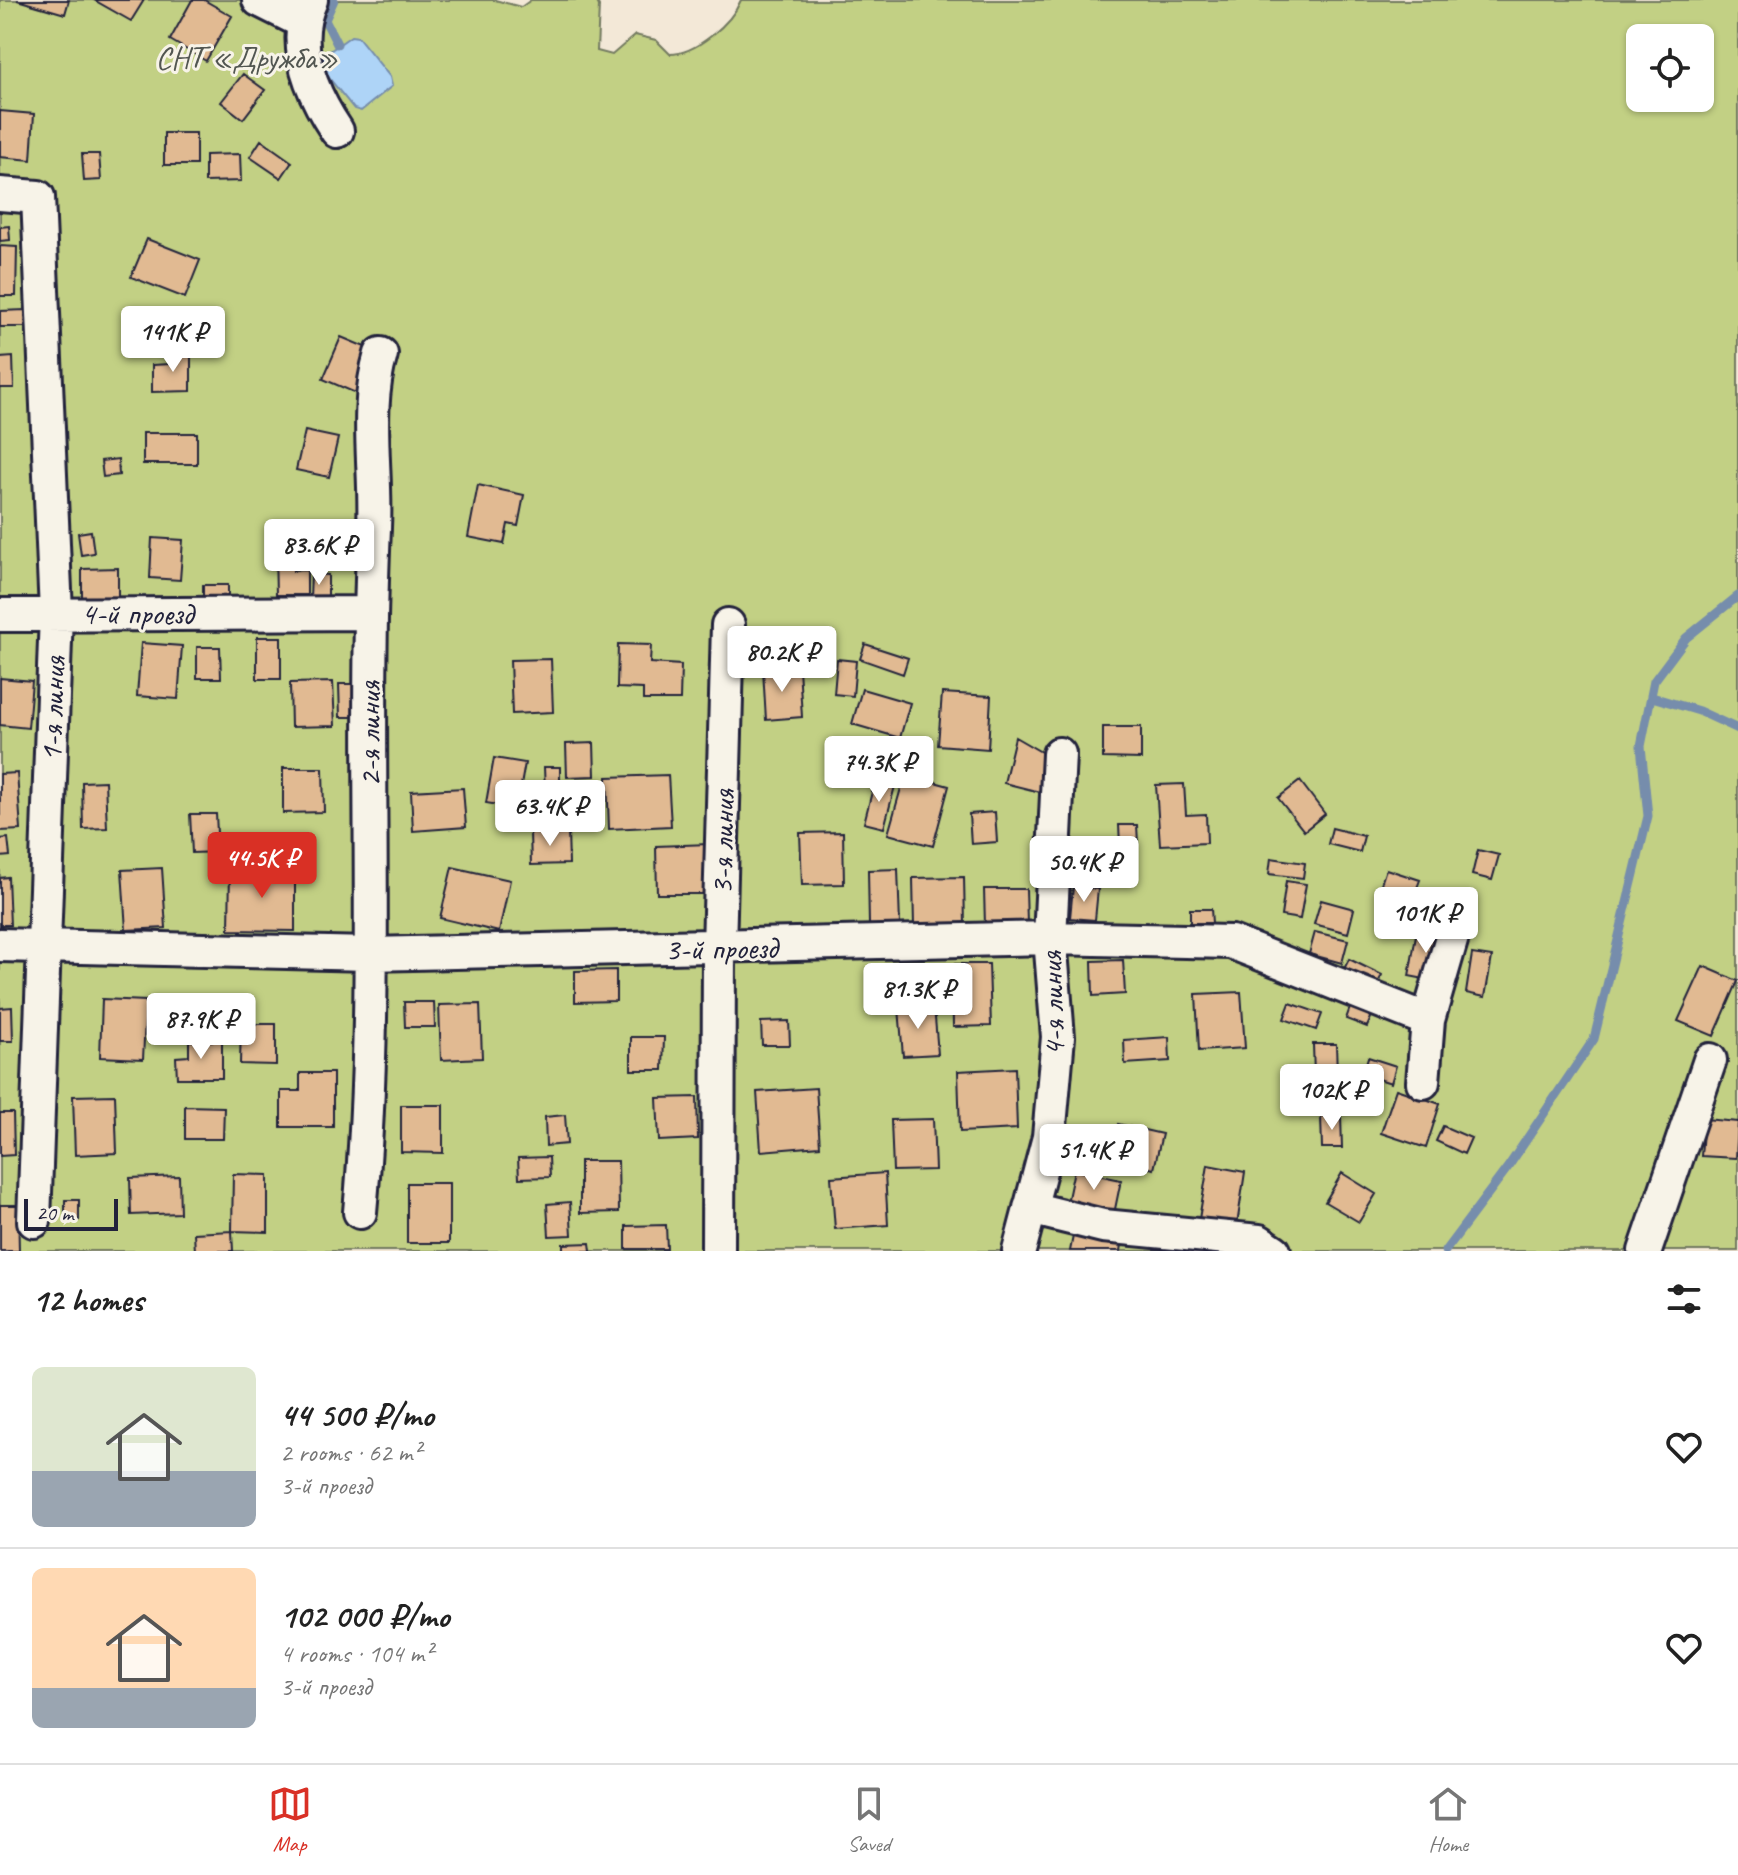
<!DOCTYPE html>
<html lang="en">
<head>
<meta charset="utf-8">
<style>
	body { margin:0; font-family:Caveat,sans-serif; background:#f6f6f6; color:#222; height:100vh; display:flex; flex-direction:column; font-size:30px; white-space:nowrap }
	* { box-sizing:border-box; margin:0 }
	p { font-size:26px; color:#767676 }
	.icon { flex:none; width:44px; height:44px; fill:none; stroke:currentColor; stroke-width:2; stroke-linecap:round; stroke-linejoin:round }
	.map { position:relative; height:1251px; overflow:hidden }
	.side { display:flex; flex-direction:column; background:#fff; flex:1 }
	.side>* { flex:none }
	.fabs { position:absolute; left:1626px; top:24px; display:grid; gap:16px }
	.fabs a { display:grid; place-items:center; width:88px; height:88px; border-radius:12px; background:#fff; box-shadow:0 2px 6px #0004; font-size:40px }
	.scale { position:absolute; left:24px; bottom:20px; width:94px; box-sizing:border-box; padding-left:8px; border:4px solid #22223b; border-top:0; font-size:22px; line-height:28px; white-space:nowrap; color:#22223b; -webkit-text-stroke:6px #f7f3e8; paint-order:stroke }
	.price { position:absolute; translate:-50% -68px; padding:0 18px; border-radius:8px; background:#fff; color:#222; font-size:26px; line-height:52px; filter:drop-shadow(0 2px 4px #0008) }
	.price::after { content:''; position:absolute; left:50%; top:48px; width:24px; height:18px; margin-left:-12px; background:inherit; clip-path:polygon(0 0,100% 0,50% 100%) }
	.price.selected { background:#d93025; color:#fff }
	ul { padding:0; list-style:none }
	li { display:flex; align-items:center; gap:24px; height:200px; padding:0 32px }
	li+li { border-top:2px solid #e0e0e0 }
	li span { display:grid; place-items:center; flex:none; width:224px; height:160px; border-radius:12px; color:#555 }
	li>.icon { margin-inline-start:auto }
	span .icon { width:96px; height:96px; fill:#fffc; stroke-width:1 }
	li b { font-size:34px }
	h2 { display:flex; justify-content:space-between; align-items:center; height:96px; padding:0 32px; font-size:34px }
	.dock { display:flex; justify-content:space-around; align-items:center; height:112px; border-top:2px solid #e0e0e0; background:#fff; font-size:22px; color:#767676 }
	.dock a { display:grid; justify-items:center; gap:4px }
	.dock .selected { color:#d93025 }
	.map>svg:first-child { display:block }
	.green { fill:#c2d084; stroke:#727960; stroke-width:2; fill-rule:evenodd }
	.water { fill:#aed4f7; stroke:#768dac; stroke-width:2 }
	.lines { fill:none; stroke-linecap:round; stroke-linejoin:round }
	.stream { stroke:#768dac; stroke-width:9 }
	.building { fill:#e1ba92; stroke:#22223b; stroke-width:2 }
	.minor-casing { stroke:#22223b; stroke-width:38 }
	.minor { stroke:#f7f3e8; stroke-width:32 }
	.labels { text-anchor:middle; stroke-width:6; stroke-linejoin:round; paint-order:stroke }
	.park-label { font-size:32px; fill:#525651; stroke:#f7f3e8 }
	.street-label { font-size:32px; fill:#22223b; stroke:#f7f3e8 }
</style>
</head>
<body>
<div class="map">
<svg width="1738" height="1251" viewBox="0 0 1738 1251">
	<rect width="100%" height="100%" fill="#f3e8d7"/>
	<filter id="ink" filterUnits="userSpaceOnUse"><feTurbulence type="fractalNoise" baseFrequency=".0125" numOctaves="2"/><feDisplacementMap in="SourceGraphic" scale="16" xChannelSelector="R" yChannelSelector="G"/><feConvolveMatrix kernelMatrix="1 2 1 2 8 2 1 2 1" color-interpolation-filters="sRGB"/></filter>
	<g filter="url(#ink)">
		<path class="green" d="M 0,0 L 495,0 L 521,7 L 531,0 L 596,0 L 599,6 L 597,51 L 612,55 L 635,35 L 656,40 L 670,54 C 695,54 731,24 741,0 L 1738,0 L 1738,1251 L 0,1251 ZM 1640,38 L 1700,38 L 1700,98 L 1640,98 Z"/>
		<path class="water" d="M 351,36 L 358,37 L 390,77 L 392,86 L 361,111 L 354,109 L 320,67 L 320,58 Z"/>
		<g class="lines">
			<path class="stream" d="M 334,0 L 325,20 L 337,44
				M 1652,697 L 1699,711 L 1738,729
				M 1445,1251 L 1508,1167 L 1594,1039 L 1648,816 L 1641,746 L 1654,681 L 1686,638 L 1738,596"/>
		</g>
		<path class="building" d="M 17,0 L 69,0 L 65,14 Z
			M 94,0 L 144,0 L 131,21 Z
			M 192,0 L 204,0 L 232,16 L 206,61 L 170,40 Z
			M 243,74 L 265,90 L 243,119 L 221,102 Z
			M 0,111 L 34,114 L 31,160 L 0,157 Z
			M 164,133 L 196,133 L 196,165 L 164,165 Z
			M 261,140 L 292,162 L 281,178 L 250,157 Z
			M 82,154 L 99,154 L 101,180 L 84,181 Z
			M 240,154 L 241,181 L 205,182 L 205,155 Z
			M 9,226 L 10,240 L 0,241 L 0,227 Z
			M 147,239 L 200,260 L 185,298 L 131,277 Z
			M 0,246 L 17,247 L 16,296 L 0,296 Z
			M 26,310 L 27,327 L 0,327 L 0,311 Z
			M 341,337 L 377,352 L 358,394 L 323,379 Z
			M 169,352 L 191,352 L 191,391 L 152,392 L 152,365 L 169,364 Z
			M 13,357 L 14,388 L 0,388 L 0,358 Z
			M 305,431 L 338,438 L 329,477 L 296,470 Z
			M 143,433 L 197,433 L 197,464 L 143,464 Z
			M 118,459 L 119,475 L 103,477 L 101,461 Z
			M 478,485 L 524,495 L 518,526 L 508,524 L 504,544 L 468,537 Z
			M 353,530 L 366,531 L 365,555 L 351,555 Z
			M 91,531 L 94,553 L 81,555 L 78,533 Z
			M 152,538 L 183,540 L 180,580 L 150,578 Z
			M 275,552 L 293,552 L 293,571 L 307,570 L 307,595 L 276,595 Z
			M 118,568 L 118,603 L 82,604 L 82,569 Z
			M 311,574 L 328,575 L 328,599 L 310,599 Z
			M 203,585 L 228,585 L 228,605 L 203,605 Z
			M 257,637 L 281,637 L 281,679 L 257,679 Z
			M 141,643 L 182,646 L 178,699 L 137,696 Z
			M 618,644 L 651,645 L 650,663 L 681,665 L 680,700 L 643,700 L 643,689 L 617,688 Z
			M 865,644 L 908,658 L 903,674 L 860,659 Z
			M 197,647 L 220,647 L 221,678 L 197,678 Z
			M 551,659 L 553,712 L 512,714 L 510,660 Z
			M 837,659 L 856,661 L 853,696 L 834,694 Z
			M 799,668 L 802,717 L 766,720 L 763,670 Z
			M 0,678 L 32,681 L 28,728 L 0,725 Z
			M 333,682 L 335,726 L 291,727 L 290,683 Z
			M 339,684 L 358,684 L 358,717 L 340,717 Z
			M 862,689 L 910,703 L 900,738 L 852,724 Z
			M 942,693 L 991,696 L 988,749 L 938,745 Z
			M 1103,727 L 1141,727 L 1141,759 L 1103,758 Z
			M 1015,737 L 1053,759 L 1044,793 L 1004,783 Z
			M 594,743 L 595,776 L 567,777 L 566,744 Z
			M 494,758 L 525,763 L 517,808 L 486,803 Z
			M 544,767 L 560,767 L 560,791 L 545,791 Z
			M 283,768 L 323,768 L 324,812 L 283,813 Z
			M 17,773 L 21,830 L 0,831 L 0,774 Z
			M 905,774 L 949,786 L 933,846 L 888,834 Z
			M 668,775 L 671,826 L 609,829 L 607,777 Z
			M 875,780 L 895,786 L 884,828 L 864,823 Z
			M 105,781 L 107,828 L 83,829 L 82,782 Z
			M 1300,781 L 1325,814 L 1304,831 L 1278,798 Z
			M 1184,784 L 1186,815 L 1206,814 L 1207,843 L 1160,845 L 1156,785 Z
			M 463,788 L 466,827 L 413,831 L 411,791 Z
			M 564,794 L 579,794 L 580,826 L 565,827 Z
			M 558,796 L 559,827 L 541,828 L 539,797 Z
			M 995,812 L 997,842 L 971,844 L 969,814 Z
			M 190,814 L 216,814 L 218,852 L 192,853 Z
			M 1119,825 L 1137,825 L 1138,843 L 1120,844 Z
			M 1332,828 L 1364,836 L 1360,852 L 1328,844 Z
			M 568,831 L 569,864 L 531,865 L 530,832 Z
			M 843,832 L 844,884 L 802,885 L 800,833 Z
			M 8,838 L 10,856 L 0,857 L 0,839 Z
			M 709,844 L 710,894 L 657,894 L 656,846 Z
			M 1478,850 L 1499,855 L 1492,880 L 1472,875 Z
			M 1271,858 L 1305,863 L 1303,878 L 1269,874 Z
			M 452,867 L 510,880 L 499,932 L 440,918 Z
			M 162,868 L 166,928 L 126,930 L 122,870 Z
			M 230,869 L 295,870 L 295,931 L 229,930 Z
			M 898,869 L 900,925 L 869,925 L 868,870 Z
			M 1386,869 L 1420,880 L 1412,901 L 1379,890 Z
			M 8,877 L 10,925 L 0,925 L 0,878 Z
			M 964,877 L 965,925 L 914,926 L 913,878 Z
			M 1286,881 L 1306,884 L 1300,919 L 1281,916 Z
			M 1073,887 L 1098,889 L 1095,920 L 1070,918 Z
			M 984,889 L 1026,889 L 1027,924 L 985,925 Z
			M 1321,900 L 1354,909 L 1348,933 L 1314,924 Z
			M 1430,900 L 1455,907 L 1448,929 L 1423,921 Z
			M 1190,909 L 1211,909 L 1212,923 L 1190,923 Z
			M 1417,929 L 1444,934 L 1435,981 L 1409,976 Z
			M 1315,932 L 1348,940 L 1342,963 L 1309,954 Z
			M 1472,954 L 1492,957 L 1485,997 L 1466,993 Z
			M 1349,959 L 1382,975 L 1374,991 L 1341,975 Z
			M 1123,960 L 1125,994 L 1093,996 L 1092,961 Z
			M 952,964 L 989,964 L 991,1026 L 953,1027 Z
			M 1703,966 L 1738,981 L 1714,1036 L 1678,1021 Z
			M 616,970 L 616,1001 L 575,1002 L 575,971 Z
			M 1241,992 L 1245,1048 L 1199,1051 L 1196,994 Z
			M 102,999 L 146,1001 L 143,1059 L 100,1057 Z
			M 404,1002 L 434,1002 L 435,1027 L 405,1027 Z
			M 1352,1002 L 1374,1011 L 1367,1027 L 1346,1019 Z
			M 1290,1003 L 1322,1014 L 1316,1030 L 1284,1019 Z
			M 480,1004 L 482,1058 L 441,1060 L 439,1005 Z
			M 934,1006 L 938,1054 L 903,1056 L 899,1008 Z
			M 12,1007 L 13,1041 L 0,1041 L 0,1008 Z
			M 789,1021 L 790,1045 L 762,1045 L 761,1022 Z
			M 241,1024 L 276,1024 L 276,1065 L 240,1064 Z
			M 631,1037 L 664,1037 L 663,1070 L 631,1070 Z
			M 1169,1037 L 1170,1061 L 1125,1064 L 1124,1040 Z
			M 189,1041 L 222,1041 L 222,1078 L 177,1078 L 176,1057 L 189,1056 Z
			M 1313,1044 L 1336,1044 L 1337,1073 L 1314,1075 Z
			M 1368,1057 L 1396,1066 L 1391,1083 L 1363,1074 Z
			M 1015,1068 L 1017,1129 L 960,1132 L 958,1071 Z
			M 300,1073 L 333,1073 L 333,1127 L 281,1127 L 281,1091 L 300,1091 Z
			M 816,1088 L 820,1146 L 761,1151 L 757,1092 Z
			M 1317,1089 L 1340,1098 L 1335,1111 L 1312,1103 Z
			M 1396,1089 L 1440,1104 L 1426,1148 L 1381,1133 Z
			M 115,1095 L 117,1153 L 75,1155 L 73,1096 Z
			M 697,1097 L 698,1139 L 659,1141 L 657,1098 Z
			M 401,1105 L 443,1105 L 443,1153 L 401,1152 Z
			M 185,1106 L 224,1107 L 223,1139 L 185,1139 Z
			M 0,1113 L 13,1113 L 14,1155 L 0,1156 Z
			M 565,1115 L 567,1144 L 546,1146 L 545,1117 Z
			M 1321,1116 L 1341,1116 L 1342,1148 L 1322,1148 Z
			M 933,1119 L 935,1170 L 893,1171 L 891,1120 Z
			M 1704,1119 L 1738,1122 L 1736,1158 L 1701,1156 Z
			M 1118,1124 L 1162,1134 L 1154,1169 L 1110,1159 Z
			M 1443,1126 L 1471,1138 L 1464,1154 L 1436,1141 Z
			M 549,1157 L 550,1177 L 519,1178 L 518,1158 Z
			M 580,1161 L 618,1161 L 619,1212 L 580,1213 Z
			M 1208,1165 L 1245,1172 L 1237,1225 L 1199,1219 Z
			M 1074,1170 L 1121,1180 L 1114,1214 L 1067,1203 Z
			M 885,1173 L 888,1225 L 835,1229 L 831,1177 Z
			M 1342,1173 L 1376,1194 L 1359,1222 L 1325,1202 Z
			M 233,1174 L 268,1175 L 268,1232 L 232,1231 Z
			M 179,1176 L 180,1213 L 131,1215 L 130,1178 Z
			M 407,1183 L 449,1183 L 449,1243 L 407,1243 Z
			M 65,1200 L 79,1200 L 79,1220 L 65,1220 Z
			M 570,1202 L 572,1235 L 549,1236 L 547,1204 Z
			M 0,1205 L 18,1205 L 19,1251 L 0,1251 Z
			M 666,1225 L 667,1249 L 626,1249 L 626,1226 Z
			M 232,1231 L 233,1251 L 195,1251 L 194,1233 Z
			M 1073,1236 L 1122,1245 L 1121,1251 L 1070,1251 Z
			M 590,1243 L 591,1251 L 563,1251 L 563,1244 Z"/>
		<g class="lines">
			<g class="minor-casing">
				<path id="minor" d="M 259,0 L 301,21
					M 311,0 C 290,44 311,92 337,131
					M 0,194 L 38,197 L 56,613 L 34,1221
					M 0,615 L 369,613
					M 0,945 L 370,954 L 1050,938 L 1231,942 L 1428,1020
					M 1423,1082 L 1428,1020 L 1452,937
					M 1030,1208 L 1103,1226 L 1259,1241 L 1274,1251
					M 360,1212 C 381,985 363,756 374,528 C 377,470 364,410 381,354
					M 718,1251 L 719,948 L 728,625
					M 1019,1251 L 1049,1137 L 1058,1037 L 1050,938 L 1059,754
					M 1645,1251 L 1710,1060"/>
			</g>
			<use href="#minor" class="minor"/>
		</g>
	</g>
	<g class="labels">
		<g class="park-label">
			<text x="247" y="68">СНТ «Дружба»</text>
		</g>
		<g class="street-label">
			<text x="137" y="624">4-й проезд</text>
			<text transform="translate(52 709) rotate(-88)" y="11">1-я линия</text>
			<text transform="translate(369 734) rotate(-90)" y="11">2-я линия</text>
			<text transform="translate(722 842) rotate(-89)" y="11">3-я линия</text>
			<text transform="translate(721 948) rotate(-1)" y="11">3-й проезд</text>
			<text transform="translate(1052 1004) rotate(-92)" y="11">4-я линия</text>
		</g>
	</g>
</svg>
<div class="fabs">
<a><svg class="icon" aria-label="locate" viewBox="0 0 24 24"><circle cx="12" cy="12" r="6"/><path d="M12 2v4M12 18v4M2 12h4M18 12h4"/></svg></a>
</div>
<div class="scale">20 m</div>
<b class="price" style="left:173px;top:374px">141K ₽</b>
<b class="price" style="left:319px;top:587px">83.6K ₽</b>
<b class="price" style="left:782px;top:694px">80.2K ₽</b>
<b class="price" style="left:879px;top:804px">74.3K ₽</b>
<b class="price" style="left:550px;top:848px">63.4K ₽</b>
<b class="price selected" style="left:262px;top:900px">44.5K ₽</b>
<b class="price" style="left:1084px;top:904px">50.4K ₽</b>
<b class="price" style="left:1426px;top:955px">101K ₽</b>
<b class="price" style="left:918px;top:1031px">81.3K ₽</b>
<b class="price" style="left:201px;top:1061px">87.9K ₽</b>
<b class="price" style="left:1332px;top:1132px">102K ₽</b>
<b class="price" style="left:1094px;top:1192px">51.4K ₽</b>
</div>
<section class="side">
<h2>12 homes<svg class="icon" aria-label="filters" viewBox="0 0 24 24"><path d="M4 7h16M4 17h16"/><circle cx="9" cy="7" r="2"/><circle cx="15" cy="17" r="2"/></svg></h2>
<ul>
<li><span style="background:linear-gradient(#dfe7d0 65%,#9aa5b1 0)"><svg class="icon" aria-label="home" viewBox="0 0 24 24"><path d="M3 11l9-7 9 7M6 9v11h12V9"/></svg></span><div><b>44 500 ₽/mo</b><p>2 rooms · 62 m²</p><p>3-й проезд</p></div><svg class="icon" aria-label="heart" viewBox="0 0 24 24"><path d="M12 20l-8-8c-3-5 5-10 8-4 3-6 11-1 8 4z"/></svg></li>
<li><span style="background:linear-gradient(#ffd9b3 75%,#9aa5b1 0)"><svg class="icon" aria-label="home" viewBox="0 0 24 24"><path d="M3 11l9-7 9 7M6 9v11h12V9"/></svg></span><div><b>102 000 ₽/mo</b><p>4 rooms · 104 m²</p><p>3-й проезд</p></div><svg class="icon" aria-label="heart" viewBox="0 0 24 24"><path d="M12 20l-8-8c-3-5 5-10 8-4 3-6 11-1 8 4z"/></svg></li>
</ul>
</section>
<nav class="dock">
<a class="selected"><svg class="icon" aria-label="map" viewBox="0 0 24 24"><path d="M3 6l6-2 6 2 6-2v14l-6 2-6-2-6 2zM9 4v14M15 6v14"/></svg>Map</a>
<a><svg class="icon" aria-label="saved" viewBox="0 0 24 24"><path d="M7 4h10v16l-5-4-5 4z"/></svg>Saved</a>
<a><svg class="icon" aria-label="home" viewBox="0 0 24 24"><path d="M3 11l9-7 9 7M6 9v11h12V9"/></svg>Home</a>
</nav>
</body>
</html>
